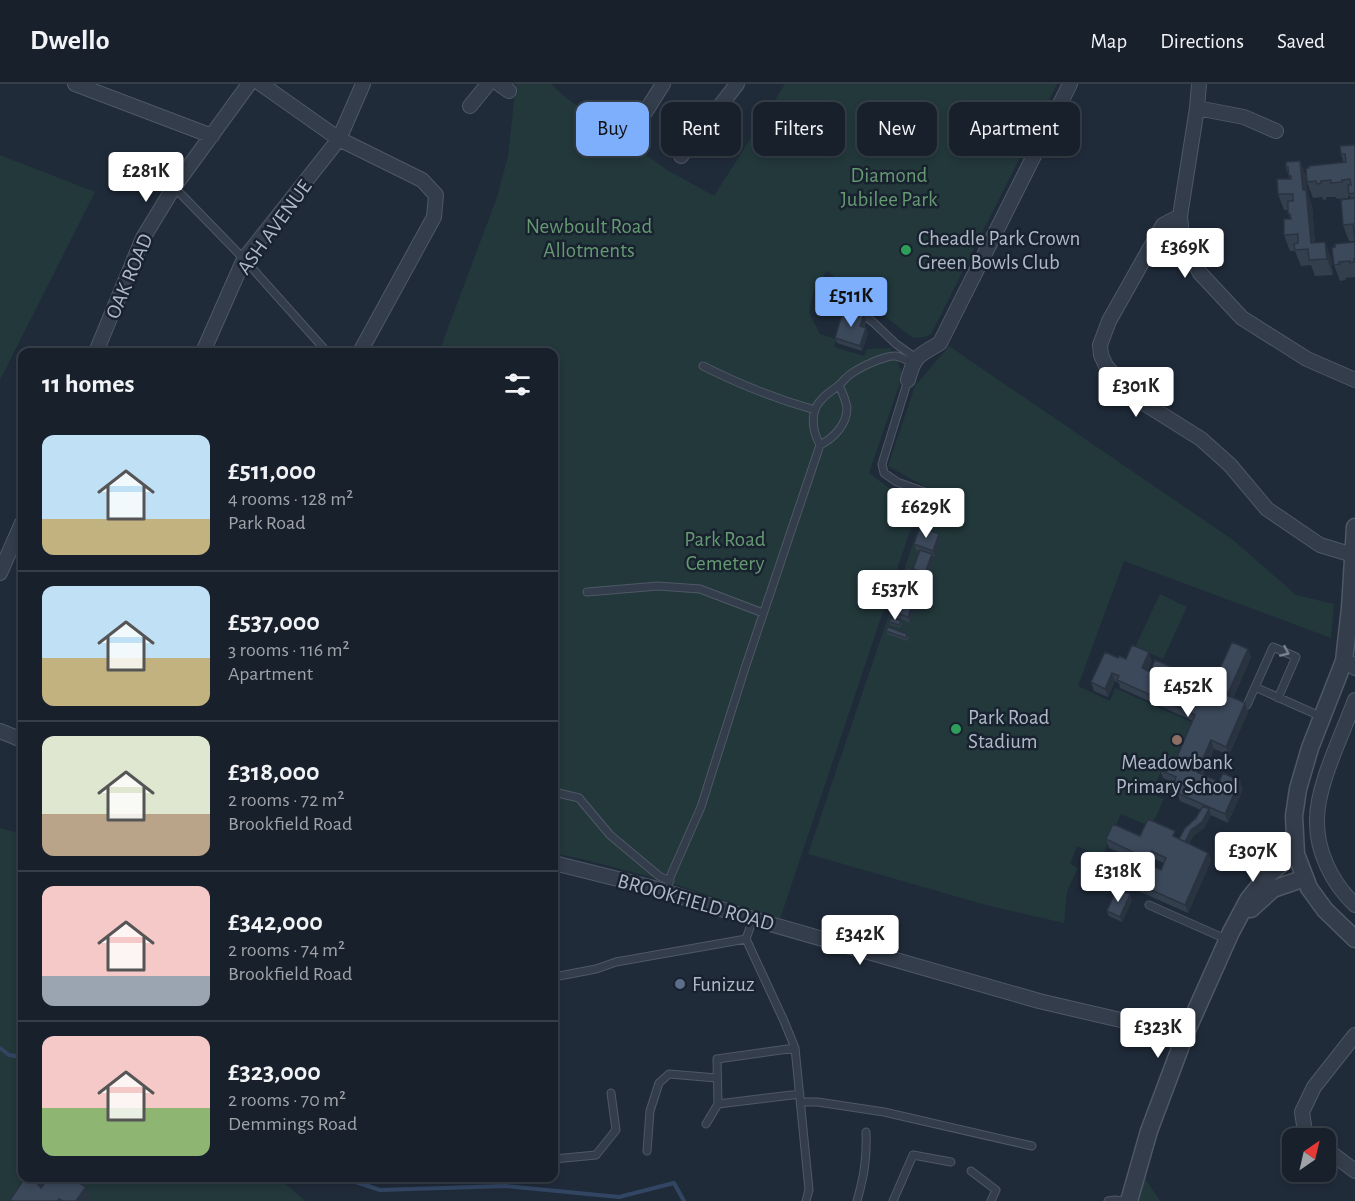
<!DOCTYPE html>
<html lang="en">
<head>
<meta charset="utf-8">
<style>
	body { margin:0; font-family:"Alegreya Sans",sans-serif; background:#212834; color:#f1f3f6; height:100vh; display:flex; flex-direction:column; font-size:22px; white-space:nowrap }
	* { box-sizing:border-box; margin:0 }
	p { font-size:20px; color:#9fa3a9 }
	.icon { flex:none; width:33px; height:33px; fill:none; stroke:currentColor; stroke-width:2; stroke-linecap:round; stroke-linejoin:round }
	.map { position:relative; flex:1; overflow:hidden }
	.side { position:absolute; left:18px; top:264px; width:540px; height:834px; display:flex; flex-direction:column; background:#18202c; border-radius:12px; box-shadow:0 3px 9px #0003,0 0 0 2px #363e48 }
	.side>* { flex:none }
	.top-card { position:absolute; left:576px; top:18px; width:570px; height:54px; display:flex; gap:12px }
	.needle { width:39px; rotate:34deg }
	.tools { position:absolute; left:1282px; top:1044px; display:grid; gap:12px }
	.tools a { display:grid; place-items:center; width:54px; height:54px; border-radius:12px; background:#18202c; box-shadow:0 3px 9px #0003,0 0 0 2px #363e48; font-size:30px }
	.price { position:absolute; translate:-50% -51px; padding:0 14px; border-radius:6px; background:#fff; color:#222; font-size:20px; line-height:39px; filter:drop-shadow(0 2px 3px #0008) }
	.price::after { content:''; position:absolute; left:50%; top:36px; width:18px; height:14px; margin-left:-9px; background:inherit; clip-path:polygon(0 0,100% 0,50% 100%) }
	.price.on { background:#7daffd; color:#111 }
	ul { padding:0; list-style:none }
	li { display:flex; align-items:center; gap:18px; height:150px; padding:0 24px }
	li+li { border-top:2px solid #363e48 }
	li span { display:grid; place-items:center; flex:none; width:168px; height:120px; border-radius:12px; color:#555 }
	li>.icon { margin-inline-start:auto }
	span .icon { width:72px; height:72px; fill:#fffc; stroke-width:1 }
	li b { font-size:26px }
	h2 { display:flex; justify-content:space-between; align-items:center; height:72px; padding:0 24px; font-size:26px }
	.chip { padding:0 21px; border-radius:12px; background:#18202c; box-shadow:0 3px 9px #0003,0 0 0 2px #363e48; font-size:21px; line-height:54px }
	.chip.on { background:#7daffd; color:#111 }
	header { display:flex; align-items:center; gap:36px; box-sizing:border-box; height:84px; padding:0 30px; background:#18202c; border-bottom:2px solid #363e48 }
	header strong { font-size:28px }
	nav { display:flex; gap:33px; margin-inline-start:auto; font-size:21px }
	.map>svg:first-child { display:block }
	.green { fill:#22383b }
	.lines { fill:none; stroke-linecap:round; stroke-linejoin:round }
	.stream { stroke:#324663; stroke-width:4 }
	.service-casing { stroke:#4f5865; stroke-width:9 }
	.minor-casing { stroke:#4f5865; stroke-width:16 }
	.tertiary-casing { stroke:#4f5865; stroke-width:19 }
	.service { stroke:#343d4b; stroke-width:7 }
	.minor { stroke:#343d4b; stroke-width:14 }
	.tertiary { stroke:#343d4b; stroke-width:16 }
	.wall { fill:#343f4e; fill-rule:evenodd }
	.shaded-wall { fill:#2a3340 }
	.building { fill:#3c495b; stroke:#2a3340; stroke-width:1.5; fill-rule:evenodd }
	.oneway { stroke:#78818f }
	.leisure-dot { fill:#2e9e5b; stroke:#19222f; stroke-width:2 }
	.education-dot { fill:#8d6e63; stroke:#19222f; stroke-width:2 }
	.service-dot { fill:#5c6f8a; stroke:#19222f; stroke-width:2 }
	.labels { text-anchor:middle; stroke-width:5; stroke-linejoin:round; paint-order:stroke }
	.park-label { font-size:21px; fill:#659971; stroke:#19222f }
	.street-label { font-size:21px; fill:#afb8c7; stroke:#19222f }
	.poi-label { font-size:21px; fill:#afb8c7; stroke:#19222f; text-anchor:start }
</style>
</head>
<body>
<header>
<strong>Dwello</strong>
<nav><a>Map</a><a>Directions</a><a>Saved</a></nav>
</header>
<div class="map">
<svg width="1355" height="1117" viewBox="0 0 1355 1117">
	<rect width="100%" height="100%" fill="#202b3a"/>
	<path class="green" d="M 516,0 L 551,0 L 565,13 L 667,86 L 714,112 L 785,0 L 1057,0 L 931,250 L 924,253 L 913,254 L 827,187 L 814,205 L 809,229 L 820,250 L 836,255 L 834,263 L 864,272 L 867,265 L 891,264 L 903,290 L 869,389 L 889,404 L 920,417 L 780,835 L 674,800 L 676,793 L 661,788 L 658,795 L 586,776 L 554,769 L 554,268 L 439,268 L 497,113 L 508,72 Z
		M 0,71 L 95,108 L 0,296 Z
		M 949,262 L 1233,456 L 1296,511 L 1334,520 L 1331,554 L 1124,477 L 1078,602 L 1110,617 L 1115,604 L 1196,640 L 1178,678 L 1167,674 L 1151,709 L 1164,715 L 1151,743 L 1121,730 L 1102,773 L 1077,762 L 1070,780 L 1078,784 L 1067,807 L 1064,839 L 986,821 L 808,770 L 931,406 L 888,382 L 915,302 Z
		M 1160,510 L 1187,523 L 1163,575 L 1135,563 Z
		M 0,744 L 22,750 L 22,1094 L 279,1094 L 305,1117 L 0,1117 Z
		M 1139,1085 L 1160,1117 L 1129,1117 Z"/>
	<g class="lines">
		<path class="stream" d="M 0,964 L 9,971 L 22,973
			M 344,1094 L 380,1106 L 505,1102 L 619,1113 L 674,1099 L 684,1117"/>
		<g class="service-casing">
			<path id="service" d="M 174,103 L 244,175 L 327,268
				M 823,214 L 854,225 L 873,238 L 896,260 L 916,274
				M 703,282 C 739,300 776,315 815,326
				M 908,296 L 882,380 L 884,389 L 897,398 L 958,420
				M 820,361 C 834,354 847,340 847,324 C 846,316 842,308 839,301
				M 587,508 L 658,502 L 700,505 L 763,529
				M 1255,603 L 1273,563 L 1296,573 L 1278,614
				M 1247,621 L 1255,603 L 1322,633
				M 554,708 L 579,714 L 610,751 L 659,792 L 670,797
				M 666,808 L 671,791 L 701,723 L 746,581 L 820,361 C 814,350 811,338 815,325 C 820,314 829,309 838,302 C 843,298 847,292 852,289 C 861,283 885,271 896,272 C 901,273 908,277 914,279
				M 1149,821 L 1228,856
				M 746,855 L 784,937 L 795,964 L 809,1106 L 806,1117
				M 554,893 L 596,885 L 616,878 L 746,855 L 753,835
				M 801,1018 L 818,1018 L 884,1028 L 1032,1062
				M 718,1020 L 800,1010
				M 706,1040 L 718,1020 L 717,975 L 795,964
				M 647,1067 L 650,1027 L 659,999 L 669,990 L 717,994
				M 554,1075 L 596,1071 L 616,1046 L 611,1009
				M 971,1087 L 996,1106 L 991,1117
				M 857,1117 C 864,1092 867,1075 866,1048
				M 893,1117 L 913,1071 L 951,1078
				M 1108,1117 L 1115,1116 L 1122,1117"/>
		</g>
		<g class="minor-casing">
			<path id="minor" d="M 75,0 L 212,52
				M 261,0 L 339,55 L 422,96 L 436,111 L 434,133 L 360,268
				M 499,0 L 509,7
				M 1199,0 L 1197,24 L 1180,132 L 1182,154 L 1200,189 L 1242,234 L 1307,275 L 1355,296
				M 470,22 L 488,0
				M 1197,24 L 1244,33 L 1276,47
				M 627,57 L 663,0
				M 681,72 L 737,0
				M 1180,132 L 1163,141 L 1109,237 L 1100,261 L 1101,271 L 1106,282 L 1131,311 L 1201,355 L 1230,381 L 1267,425 L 1320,461 L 1353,471
				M 96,268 L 143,154 L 174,103 L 249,0
				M 203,268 L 244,175 L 339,55 L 363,0
				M 908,296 C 915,270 919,272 940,259 L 1070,0
				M 0,489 L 22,439
				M 1344,577 L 1352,580 L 1355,584
				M 1355,616 C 1343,649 1317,701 1317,735 C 1316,767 1332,799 1355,821
				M 0,647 L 22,656
				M 554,779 L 654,804 L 753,835 L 1039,917 L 1185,951
				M 1313,1054 L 1305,1048 L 1302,1028 L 1314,1003 L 1355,951
				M 1326,1065 L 1355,1087"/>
		</g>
		<g class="tertiary-casing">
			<path id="tertiary" d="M 1355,443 L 1350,524 L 1344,577 L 1310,664 L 1298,705 L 1294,732 L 1296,770 L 1309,804 L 1325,826 L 1355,855
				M 1251,825 L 1273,805 L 1305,794
				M 1129,1117 L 1149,1047 L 1185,951 L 1231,848 L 1248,816 L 1267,792 L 1282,779 L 1296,770"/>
		</g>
		<use href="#service" class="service"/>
		<use href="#minor" class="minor"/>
		<use href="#tertiary" class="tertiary"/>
	</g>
	<path class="wall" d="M 1355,61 L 1355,193 L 1345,194 L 1346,196 L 1340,197 L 1334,181 L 1355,158 L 1355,157 L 1349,157 L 1343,141 L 1351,115 L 1350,112 L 1348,112 L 1348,114 L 1337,115 L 1336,113 L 1326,113 L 1327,115 L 1323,116 L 1322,113 L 1313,114 L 1307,98 L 1344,79 L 1341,70 Z
		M 1300,77 L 1306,93 L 1308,111 L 1312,122 L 1315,159 L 1331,174 L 1333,191 L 1315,192 L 1311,181 L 1301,182 L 1295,167 L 1290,167 L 1284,151 L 1290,135 L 1288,126 L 1284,126 L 1278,110 L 1290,95 L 1286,84 Z
		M 866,236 L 864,244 L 866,244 L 868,250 L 862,267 L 837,259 L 835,254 Z
		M 941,455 L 935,473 L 933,472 L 934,475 L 927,495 L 915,491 L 913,485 L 920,467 L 916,466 L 914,460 Z
		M 911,485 L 912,488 L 910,495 L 920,499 L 923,504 L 910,539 L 893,532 L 891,527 Z
		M 889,538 L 902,539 L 900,544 L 890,541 Z
		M 886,547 L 909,553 L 907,557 L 887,550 Z
		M 1248,565 L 1251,573 L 1233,614 L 1245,619 L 1248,628 L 1229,671 L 1214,665 L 1203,691 L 1219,698 L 1243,705 L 1228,739 L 1211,731 L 1204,744 L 1193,752 L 1189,760 L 1208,769 L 1211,777 L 1188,829 L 1125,801 L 1122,793 L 1130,773 L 1109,764 L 1106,755 L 1140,752 L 1179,755 L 1196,734 L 1201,726 L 1180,717 L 1174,699 L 1163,694 L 1160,686 L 1176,675 L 1193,637 L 1120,604 L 1119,599 L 1115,597 L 1108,613 L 1094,607 L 1091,598 L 1118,574 L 1152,577 L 1148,587 L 1150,588 L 1171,583 L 1174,591 L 1173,592 L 1186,605 L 1207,614 ZM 1154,775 L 1164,779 L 1161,786 L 1151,781 Z
		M 1132,816 L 1122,838 L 1109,832 L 1107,827 Z"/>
	<path class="shaded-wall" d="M 1300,77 L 1306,93 L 1308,111 L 1312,122 L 1316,176 L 1311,159 L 1303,106 Z
		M 1325,158 L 1331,174 L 1333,191 L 1327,175 Z
		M 864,231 L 866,236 L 862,248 L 860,242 Z
		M 866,244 L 868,250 L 862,267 L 860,262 Z
		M 939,450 L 941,455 L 935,473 L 933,467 Z
		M 932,470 L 934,475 L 927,495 L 925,489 Z
		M 920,499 L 923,504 L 910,539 L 908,533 Z
		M 1248,565 L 1251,573 L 1230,620 L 1227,611 Z
		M 1149,568 L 1152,577 L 1145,593 L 1142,584 Z
		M 1171,583 L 1174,591 L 1171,598 L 1168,590 Z
		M 1112,589 L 1115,597 L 1108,613 L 1105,605 Z
		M 1245,619 L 1248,628 L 1229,671 L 1226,663 Z
		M 1211,656 L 1214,665 L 1200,696 L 1197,688 Z
		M 1240,697 L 1243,705 L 1228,739 L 1225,730 Z
		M 1209,725 L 1211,731 L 1204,744 L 1193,752 L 1186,765 L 1184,760 L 1191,746 Z
		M 1151,767 L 1154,775 L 1148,787 L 1145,779 Z
		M 1208,769 L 1211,777 L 1188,829 L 1185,821 Z
		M 1130,810 L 1132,816 L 1122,838 L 1120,833 Z
		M 41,1096 L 45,1107 L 38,1101 Z
		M 86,1103 L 90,1114 L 88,1117 L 76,1117 Z"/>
	<path class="building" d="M 1355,61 L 1355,109 L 1349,110 L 1348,101 L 1351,101 L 1350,95 L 1342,96 L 1342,98 L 1331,99 L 1331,96 L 1321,97 L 1321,99 L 1317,100 L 1316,97 L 1307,98 L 1306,84 L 1309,84 L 1309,82 L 1346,78 L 1345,70 L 1341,70 L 1340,62 Z
		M 1300,77 L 1303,106 L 1306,106 L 1311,159 L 1325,158 L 1327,175 L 1309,176 L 1308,165 L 1295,166 L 1294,160 L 1298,159 L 1298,150 L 1284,151 L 1284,135 L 1291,135 L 1290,130 L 1288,130 L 1288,117 L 1293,117 L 1293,110 L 1278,110 L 1277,95 L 1291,95 L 1291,92 L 1289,92 L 1288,83 L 1286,84 L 1286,78 Z
		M 1355,114 L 1355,175 L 1354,175 L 1354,178 L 1350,179 L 1350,177 L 1339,178 L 1340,180 L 1334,181 L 1332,164 L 1335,163 L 1335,160 L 1355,158 L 1353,140 L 1343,141 L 1341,116 Z
		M 844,224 L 864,231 L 860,242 L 866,244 L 860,262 L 835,254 Z
		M 920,443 L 939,450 L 933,467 L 914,460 Z
		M 920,466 L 932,470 L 925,489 L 913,485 Z
		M 907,484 L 911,485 L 908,494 L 904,493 L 903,494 Z
		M 904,493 L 920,499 L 908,533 L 891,527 Z
		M 891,533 L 901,537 L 899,541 L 889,538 Z
		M 888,543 L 907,550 L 906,554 L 886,547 Z
		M 1232,558 L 1248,565 L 1227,611 L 1245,619 L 1226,663 L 1211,656 L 1197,688 L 1219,698 L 1223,689 L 1240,697 L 1225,730 L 1177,709 L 1180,702 L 1174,699 L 1176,693 L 1160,686 L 1167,671 L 1176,675 L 1195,631 L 1117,596 L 1119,592 L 1112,589 L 1105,605 L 1091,598 L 1105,568 L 1118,574 L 1119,572 L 1126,575 L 1132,561 L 1149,568 L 1142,584 L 1150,588 L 1155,576 L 1171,583 L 1168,590 L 1184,597 L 1181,603 L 1207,614 Z
		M 1203,722 L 1209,725 L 1202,738 L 1191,746 L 1185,758 L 1179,755 L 1185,744 L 1196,734 Z
		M 1148,735 L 1175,747 L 1173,752 L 1208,769 L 1185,821 L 1122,793 L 1133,768 L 1106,755 L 1113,740 L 1140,752 ZM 1151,767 L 1166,774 L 1161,786 L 1145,779 Z
		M 1117,804 L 1130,810 L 1120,833 L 1107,827 Z
		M 25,1094 L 37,1094 L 41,1096 L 38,1101 L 41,1104 L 48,1094 L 71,1094 L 86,1103 L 76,1117 L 63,1117 L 59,1115 L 58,1117 L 12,1117 L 10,1116 Z"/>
	<defs><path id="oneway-chevron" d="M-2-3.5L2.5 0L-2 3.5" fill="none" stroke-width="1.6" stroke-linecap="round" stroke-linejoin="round" transform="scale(1.5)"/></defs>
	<use class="oneway" href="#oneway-chevron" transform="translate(1285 568) rotate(24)"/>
	<g class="leisure-dot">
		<circle cx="906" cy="166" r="6"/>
		<circle cx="956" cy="645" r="6"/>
	</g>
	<circle class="education-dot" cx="1177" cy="656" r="6"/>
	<circle class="service-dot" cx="680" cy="900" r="6"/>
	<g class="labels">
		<g class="park-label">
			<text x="889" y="98">Diamond<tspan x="889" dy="24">Jubilee Park</tspan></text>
			<text x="589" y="149">Newboult Road<tspan x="589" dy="24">Allotments</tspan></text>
			<text x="725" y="462">Park Road<tspan x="725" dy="24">Cemetery</tspan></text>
		</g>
		<g class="street-label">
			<text transform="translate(274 143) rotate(-54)" y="7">ASH AVENUE</text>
			<text transform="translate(129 192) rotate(-67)" y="7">OAK ROAD</text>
			<text transform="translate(696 818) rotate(16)" y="7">BROOKFIELD ROAD</text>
		</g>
		<g class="poi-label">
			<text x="918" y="161">Cheadle Park Crown<tspan x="918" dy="24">Green Bowls Club</tspan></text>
			<text x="968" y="640">Park Road<tspan x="968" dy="24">Stadium</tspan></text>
			<text x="1177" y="685" text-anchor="middle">Meadowbank<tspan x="1177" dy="24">Primary School</tspan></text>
			<text x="692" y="907">Funizuz</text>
		</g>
	</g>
</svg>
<div class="tools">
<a><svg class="needle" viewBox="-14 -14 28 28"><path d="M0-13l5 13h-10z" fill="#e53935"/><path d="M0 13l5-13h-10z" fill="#9fa3a9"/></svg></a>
</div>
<b class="price" style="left:146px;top:119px">£281K</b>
<b class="price" style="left:1185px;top:195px">£369K</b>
<b class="price on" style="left:851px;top:244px">£511K</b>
<b class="price" style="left:1136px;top:334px">£301K</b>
<b class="price" style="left:926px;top:455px">£629K</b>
<b class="price" style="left:895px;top:537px">£537K</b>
<b class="price" style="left:1188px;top:634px">£452K</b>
<b class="price" style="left:1253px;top:799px">£307K</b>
<b class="price" style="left:1118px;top:819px">£318K</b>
<b class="price" style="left:860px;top:882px">£342K</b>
<b class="price" style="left:1158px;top:975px">£323K</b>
<div class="top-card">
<a class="chip on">Buy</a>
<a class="chip">Rent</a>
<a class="chip">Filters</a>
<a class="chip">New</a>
<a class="chip">Apartment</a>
</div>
<section class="side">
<h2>11 homes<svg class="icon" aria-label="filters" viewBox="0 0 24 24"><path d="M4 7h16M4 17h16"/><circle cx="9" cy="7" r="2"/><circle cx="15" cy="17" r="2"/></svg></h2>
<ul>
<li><span style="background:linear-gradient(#bfe0f5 70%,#c2b280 0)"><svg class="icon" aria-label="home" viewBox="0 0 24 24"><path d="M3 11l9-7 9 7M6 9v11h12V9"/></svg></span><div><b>£511,000</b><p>4 rooms · 128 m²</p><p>Park Road</p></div></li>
<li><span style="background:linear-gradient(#bfe0f5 60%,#c2b280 0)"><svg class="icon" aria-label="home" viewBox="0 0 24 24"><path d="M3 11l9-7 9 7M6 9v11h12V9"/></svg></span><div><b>£537,000</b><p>3 rooms · 116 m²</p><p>Apartment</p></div></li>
<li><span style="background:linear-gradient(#dfe7d0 65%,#b9a48a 0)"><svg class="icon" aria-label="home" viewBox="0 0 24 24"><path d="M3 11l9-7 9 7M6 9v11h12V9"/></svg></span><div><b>£318,000</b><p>2 rooms · 72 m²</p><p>Brookfield Road</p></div></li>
<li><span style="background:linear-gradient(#f6c9c9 75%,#9aa5b1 0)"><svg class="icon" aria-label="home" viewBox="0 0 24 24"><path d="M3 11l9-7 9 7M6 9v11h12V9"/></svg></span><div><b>£342,000</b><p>2 rooms · 74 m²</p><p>Brookfield Road</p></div></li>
<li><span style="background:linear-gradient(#f6c9c9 60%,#8fb573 0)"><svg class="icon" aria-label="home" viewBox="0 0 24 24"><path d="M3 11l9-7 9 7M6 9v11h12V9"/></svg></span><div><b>£323,000</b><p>2 rooms · 70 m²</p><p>Demmings Road</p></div></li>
</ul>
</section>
</div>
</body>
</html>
